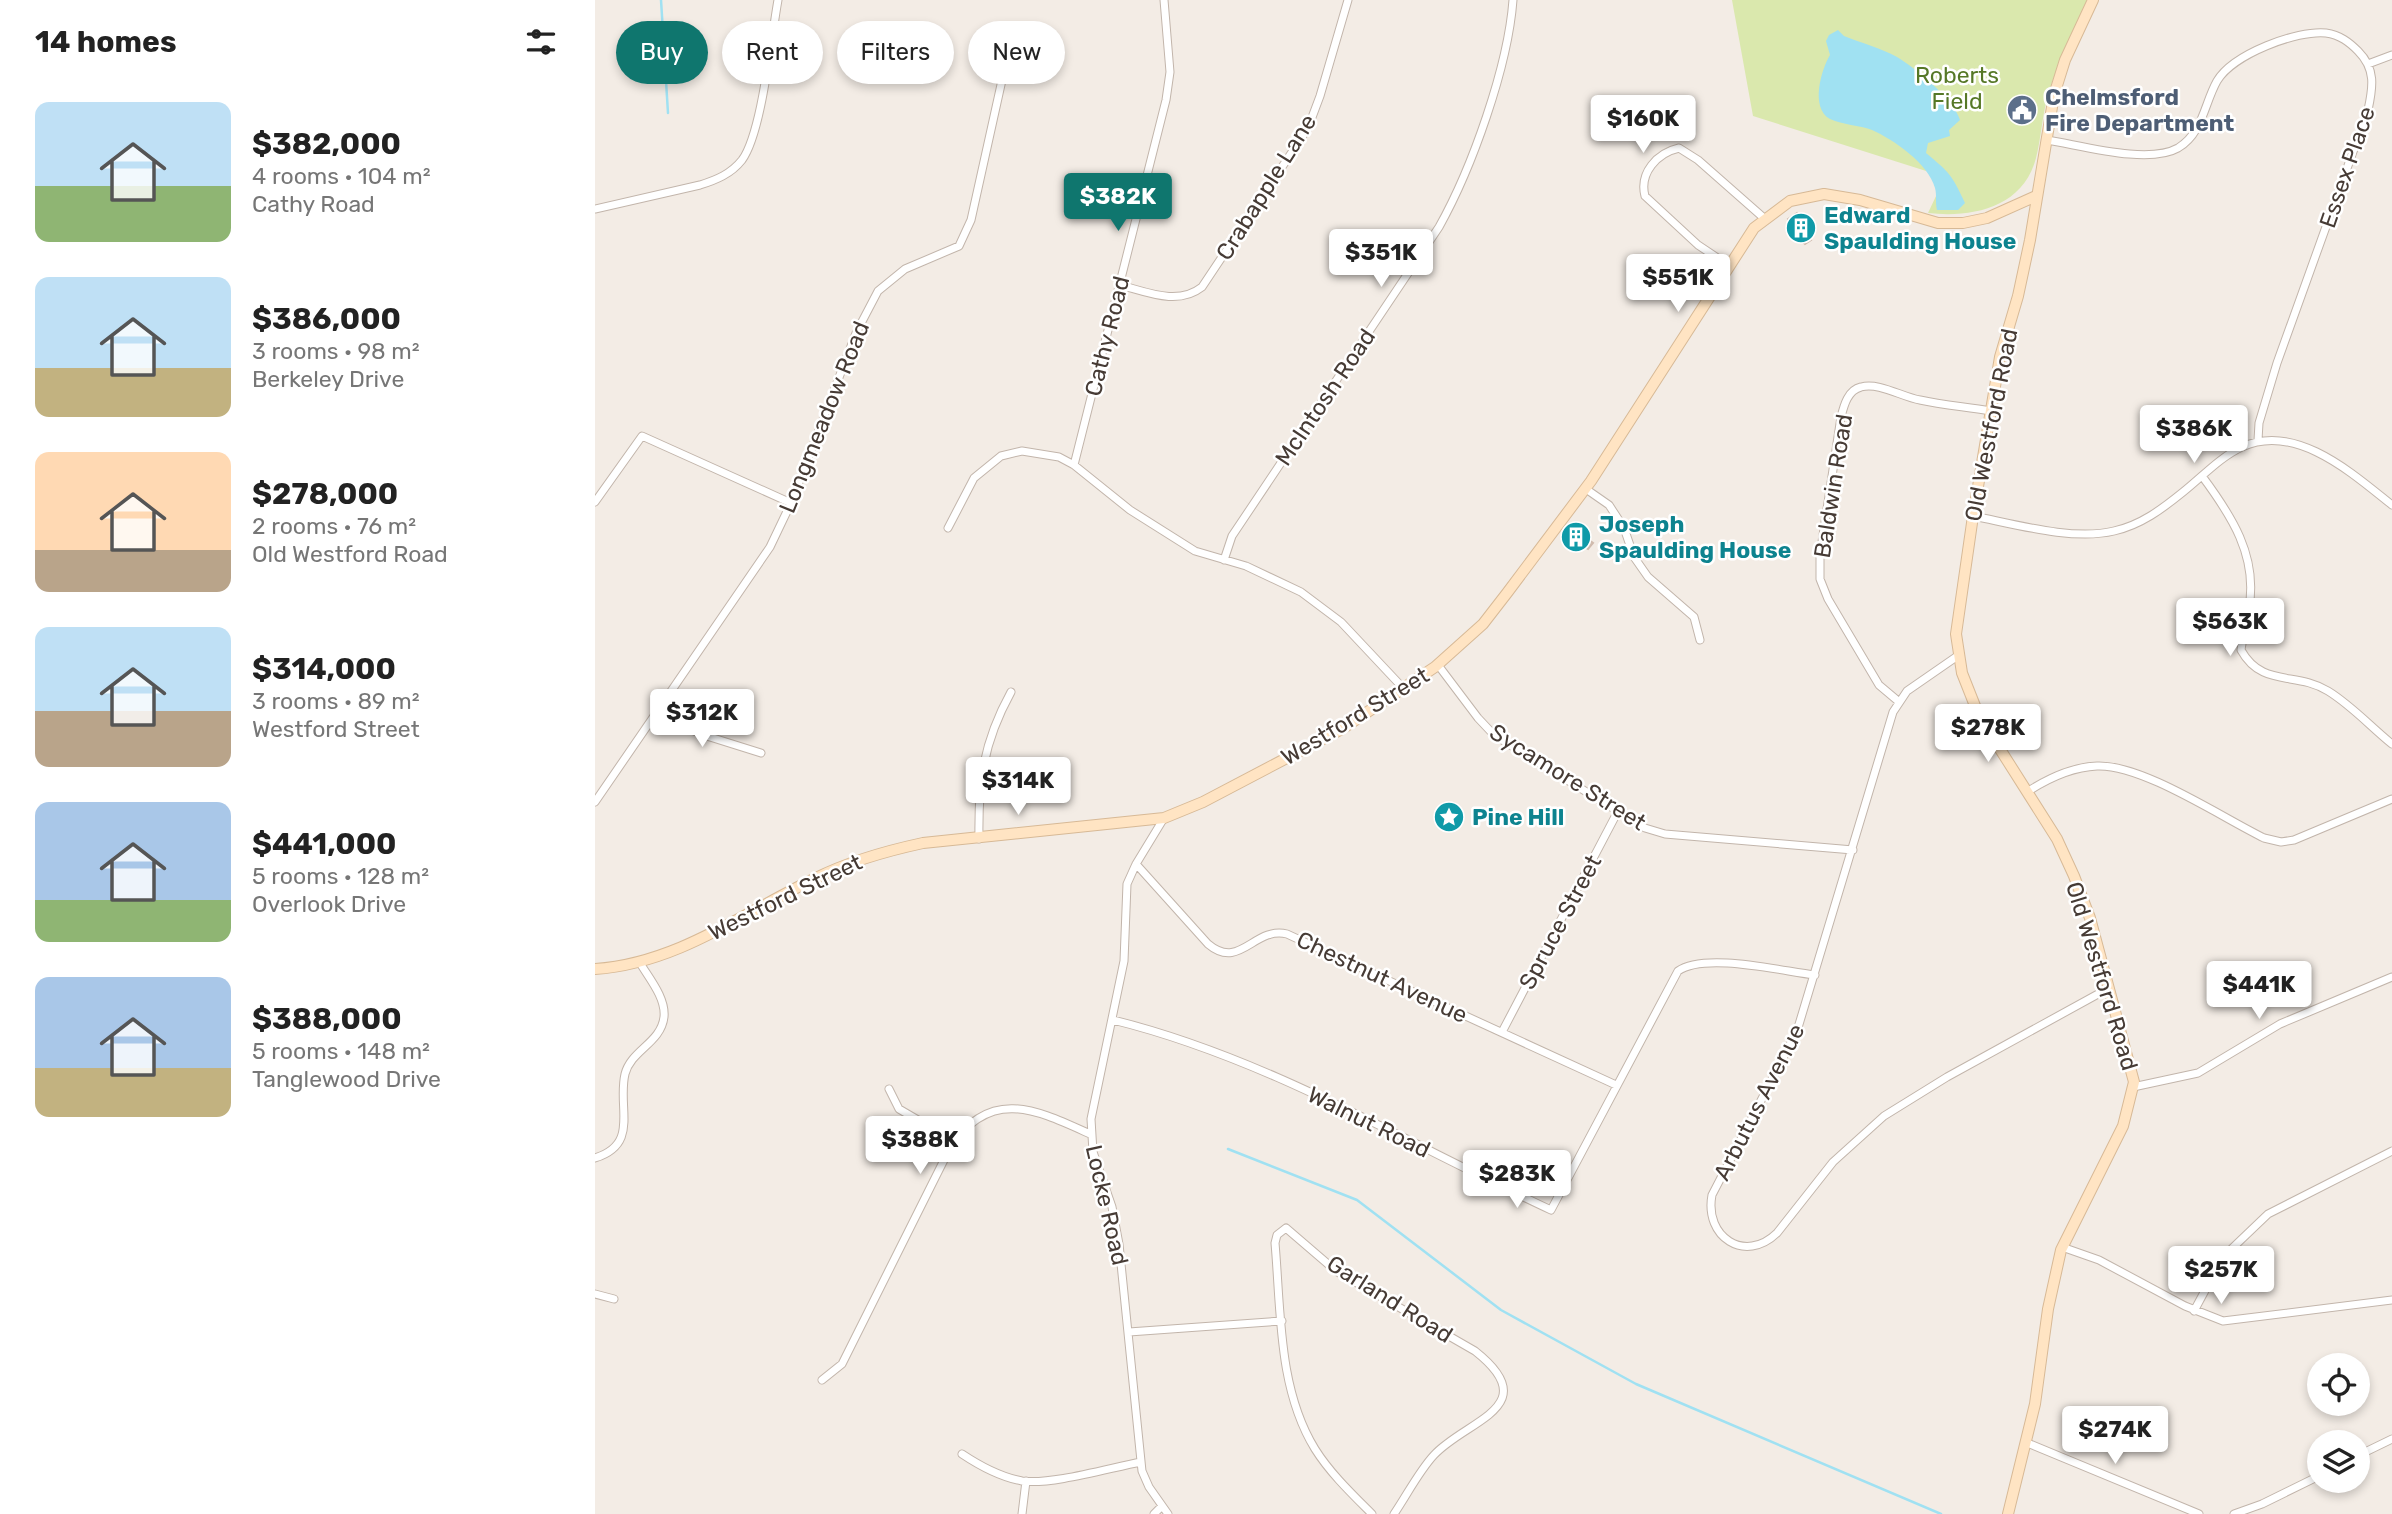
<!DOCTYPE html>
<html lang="en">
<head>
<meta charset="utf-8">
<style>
	body { margin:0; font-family:Rubik,sans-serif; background:#f6f6f6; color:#222; height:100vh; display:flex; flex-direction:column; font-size:26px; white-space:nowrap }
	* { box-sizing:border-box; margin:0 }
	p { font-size:23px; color:#767676 }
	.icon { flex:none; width:38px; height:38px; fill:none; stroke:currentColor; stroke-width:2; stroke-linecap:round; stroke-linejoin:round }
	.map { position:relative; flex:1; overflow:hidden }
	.side { display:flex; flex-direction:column; background:#fff; width:595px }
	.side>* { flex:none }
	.guide { position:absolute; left:21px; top:21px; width:665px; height:63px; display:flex; gap:14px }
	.fabs { position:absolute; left:1712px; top:1353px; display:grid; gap:14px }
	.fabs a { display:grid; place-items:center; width:63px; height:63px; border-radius:50%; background:#fff; box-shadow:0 4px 10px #0003; font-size:35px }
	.price { position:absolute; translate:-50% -60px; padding:0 16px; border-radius:7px; background:#fff; color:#222; font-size:23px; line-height:46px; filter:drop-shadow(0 2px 4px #0008) }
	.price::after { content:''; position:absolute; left:50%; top:42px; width:21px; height:16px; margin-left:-10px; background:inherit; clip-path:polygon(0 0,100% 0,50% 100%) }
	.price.active { background:#0f766e; color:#fff }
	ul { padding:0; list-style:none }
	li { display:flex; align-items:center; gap:21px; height:175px; padding:0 35px }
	li span { display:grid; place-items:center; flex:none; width:196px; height:140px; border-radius:14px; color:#555 }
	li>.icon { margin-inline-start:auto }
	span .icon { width:84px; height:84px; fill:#fffc; stroke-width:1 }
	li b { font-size:30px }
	h2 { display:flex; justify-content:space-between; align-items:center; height:84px; padding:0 35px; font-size:30px }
	.tag { padding:0 24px; border-radius:32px; background:#fff; box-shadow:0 4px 10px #0003; font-size:24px; line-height:63px }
	.tag.active { background:#0f766e; color:#fff }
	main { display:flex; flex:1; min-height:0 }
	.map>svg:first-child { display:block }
	.green { fill:#dae8ad }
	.water { fill:#a0e1f2 }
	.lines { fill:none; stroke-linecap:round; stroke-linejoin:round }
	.stream { stroke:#a0e1f2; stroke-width:2.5 }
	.building { fill:#d8c8bd; stroke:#d0bbad; stroke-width:2 }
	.street-casing { stroke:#c2b5ab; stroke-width:9 }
	.secondary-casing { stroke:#d7b996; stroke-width:12 }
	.street { stroke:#fff; stroke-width:7 }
	.secondary { stroke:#ffe4c3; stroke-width:10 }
	.labels { text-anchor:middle; stroke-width:5; stroke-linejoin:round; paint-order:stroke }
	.park-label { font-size:23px; fill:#567827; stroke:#fff }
	.service-label { font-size:23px; font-weight:bold; fill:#4e5e75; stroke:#fff; text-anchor:start }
	.street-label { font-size:23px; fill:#463b35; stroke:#fff }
	.culture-label { font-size:23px; font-weight:bold; fill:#0d838f; stroke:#fff; text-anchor:start }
</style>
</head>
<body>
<main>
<section class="side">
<h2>14 homes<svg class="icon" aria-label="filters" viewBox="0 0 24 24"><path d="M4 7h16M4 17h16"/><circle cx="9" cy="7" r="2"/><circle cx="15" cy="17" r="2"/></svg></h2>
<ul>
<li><span style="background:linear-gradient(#bfe0f5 60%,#8fb573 0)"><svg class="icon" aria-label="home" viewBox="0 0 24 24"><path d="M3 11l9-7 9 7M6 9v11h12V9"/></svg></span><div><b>$382,000</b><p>4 rooms · 104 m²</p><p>Cathy Road</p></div></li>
<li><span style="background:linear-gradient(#bfe0f5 65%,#c2b280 0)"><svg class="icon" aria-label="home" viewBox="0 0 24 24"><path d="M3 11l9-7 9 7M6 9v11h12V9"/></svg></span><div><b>$386,000</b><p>3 rooms · 98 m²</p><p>Berkeley Drive</p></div></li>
<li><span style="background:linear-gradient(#ffd9b3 70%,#b9a48a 0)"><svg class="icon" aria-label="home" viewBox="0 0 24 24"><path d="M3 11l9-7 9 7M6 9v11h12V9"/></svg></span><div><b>$278,000</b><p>2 rooms · 76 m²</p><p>Old Westford Road</p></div></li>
<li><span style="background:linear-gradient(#bfe0f5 60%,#b9a48a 0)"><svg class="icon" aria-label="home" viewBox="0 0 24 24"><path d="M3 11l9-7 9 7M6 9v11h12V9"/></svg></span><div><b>$314,000</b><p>3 rooms · 89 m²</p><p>Westford Street</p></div></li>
<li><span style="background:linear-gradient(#a9c7e8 70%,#8fb573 0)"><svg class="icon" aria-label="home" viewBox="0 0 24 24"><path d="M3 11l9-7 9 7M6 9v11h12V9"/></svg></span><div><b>$441,000</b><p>5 rooms · 128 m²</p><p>Overlook Drive</p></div></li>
<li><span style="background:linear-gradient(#a9c7e8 65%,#c2b280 0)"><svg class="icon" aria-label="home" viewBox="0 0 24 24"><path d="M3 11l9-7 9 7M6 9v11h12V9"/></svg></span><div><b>$388,000</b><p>5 rooms · 148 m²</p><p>Tanglewood Drive</p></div></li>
</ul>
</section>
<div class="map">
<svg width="1797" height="1514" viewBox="0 0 1797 1514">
	<rect width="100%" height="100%" fill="#f3ece5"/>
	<path class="green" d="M 1137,0 L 1492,0 C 1478,33 1461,65 1452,99 C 1447,118 1446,138 1441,158 C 1428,208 1377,218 1333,213 L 1350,177 L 1158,116 Z"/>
	<path class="water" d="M 1243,30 L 1249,36 C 1266,43 1286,48 1302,57 C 1320,68 1359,99 1365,120 L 1354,130 L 1355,136 L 1333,143 L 1331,153 C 1355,173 1357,175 1370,203 L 1363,210 L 1342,210 C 1340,203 1342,195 1340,188 C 1333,163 1299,140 1277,130 C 1264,125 1248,125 1235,119 C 1215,108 1226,70 1235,55 L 1231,41 L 1234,35 Z"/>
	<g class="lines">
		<path class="stream" d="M 66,0 L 73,113
			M 633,1149 L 762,1200 L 906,1310 L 1041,1384 L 1346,1514"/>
	</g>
	<path class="building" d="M 1202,213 L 1216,231 L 1212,234 L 1216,240 L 1210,244 L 1200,235 L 1193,219 Z
		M 980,525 L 989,532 L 987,535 L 998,543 L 993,549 L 972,537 Z"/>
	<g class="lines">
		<g class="street-casing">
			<path id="street" d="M 1773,64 L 1797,55
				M 1452,140 C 1485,145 1553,165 1583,148 C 1608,133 1609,104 1622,81 C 1638,54 1702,30 1731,33 C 1745,35 1754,42 1763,51 C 1781,69 1778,87 1773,110 L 1682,363 L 1664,423 L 1663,440
				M 0,209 L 105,185 C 121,180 136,174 147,160 C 167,133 176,38 183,0
				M 1133,265 L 1103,245 L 1050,196 C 1044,173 1062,153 1084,148 L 1103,160 L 1170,219
				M 525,285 C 552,292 583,306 607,287 L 713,128 L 725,96 L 753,0
				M 479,465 L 571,100 L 575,72 L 569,0
				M 1607,476 C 1636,515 1663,556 1654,607 C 1652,622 1648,635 1646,650 C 1667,688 1701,671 1733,691 C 1756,705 1776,727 1797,744
				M 991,489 L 1014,505 L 1029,528 L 1039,557 L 1053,577 L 1099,617 L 1105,640
				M 0,502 L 47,436 L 196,503
				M 1378,516 C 1419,524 1478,541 1519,531 C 1546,525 1567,509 1588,492 C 1607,477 1625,457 1647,447 C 1701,422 1758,474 1797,505
				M 353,528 L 379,478 L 406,456 L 427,451 L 464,457 L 479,465 L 535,510 L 600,551 L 651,566 L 706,592 L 746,622 L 809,689
				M 629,560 L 637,536 L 844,227 C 877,168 913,67 918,0
				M 1364,655 L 1312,691 L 1298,712 L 1202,1031 L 1117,1195 C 1109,1237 1150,1264 1182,1233 L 1238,1162 L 1289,1116 L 1352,1077 L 1514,988
				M 843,665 L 883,718 L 899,735 L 1050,828 L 1070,834 L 1258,850
				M 1303,701 L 1284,685 L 1233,599 L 1225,579 L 1225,555 L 1246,417 C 1249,405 1253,390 1266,387 C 1284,382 1307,397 1325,400 C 1348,405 1372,407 1395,411
				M 60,716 L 115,737 L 166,753
				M 1432,792 C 1452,779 1477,767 1502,766 C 1547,764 1626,817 1669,838 L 1686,842 L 1699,840 L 1797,799
				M 0,802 L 175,547 L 196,503 L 261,333 L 283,291 L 310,269 L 364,246 L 376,220 L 417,35
				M 569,818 L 541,864 L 532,884 L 529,961 L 496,1119 L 498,1152 L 517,1207 L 524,1244 L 547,1471 L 554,1487 L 573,1514
				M 384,839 C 383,782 388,743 416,692
				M 541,864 L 613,944 C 645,971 659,926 692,934 L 1021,1085
				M 518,1020 C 672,1058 812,1143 956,1210 L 1083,971 C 1110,952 1186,971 1220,975
				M 907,1032 L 1023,811
				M 1538,1087 L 1603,1073 L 1685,1024 L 1797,977
				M 294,1089 L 304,1109 L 359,1141
				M 0,1158 C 45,1144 22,1108 30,1074 C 36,1050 66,1043 69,1017 C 71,998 54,978 45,963
				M 1467,1247 L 1504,1260 L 1590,1306 L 1628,1321 L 1797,1300
				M 0,1294 L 19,1299
				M 1599,1311 L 1628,1257 L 1673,1214 L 1797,1151
				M 534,1332 L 687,1321
				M 227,1380 L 247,1364 L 355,1148 C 395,1086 442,1110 495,1134
				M 1430,1442 L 1604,1514
				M 367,1454 C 385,1466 405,1477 427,1481 C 457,1485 514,1468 546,1462
				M 1762,1456 L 1797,1439
				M 427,1514 L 431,1481
				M 559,1514 L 567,1506
				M 777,1514 C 757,1494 735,1473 720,1449 C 683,1389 686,1311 680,1243 L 682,1235 L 691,1228 L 741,1271 L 880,1351 C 951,1407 871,1420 839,1455 C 824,1471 812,1495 799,1514
				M 1639,1514 L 1667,1504 L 1724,1476"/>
		</g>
		<g class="secondary-casing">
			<path id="secondary" d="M 0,969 C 81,964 150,912 221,878 C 255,861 291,851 328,843 L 569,818 L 608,802 L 747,729 L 840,667 L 888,624 L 912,593 L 996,481 L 1159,228 L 1195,201 L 1229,194 L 1265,200 L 1343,223 L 1368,223 L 1392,218 L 1441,196
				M 1413,1514 L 1440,1404 L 1453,1309 L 1466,1250 L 1528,1126 L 1539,1082 L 1495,918 L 1479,876 L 1462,839 L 1384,716 L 1367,673 L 1361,634 L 1378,516 L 1405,357 L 1423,296 L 1435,240 L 1459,95 L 1470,60 L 1498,0"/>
		</g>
		<use href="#street" class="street"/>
		<use href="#secondary" class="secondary"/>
	</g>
	<defs>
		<g id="civic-disc" transform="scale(1.575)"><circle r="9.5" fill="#5c6f8a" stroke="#fff"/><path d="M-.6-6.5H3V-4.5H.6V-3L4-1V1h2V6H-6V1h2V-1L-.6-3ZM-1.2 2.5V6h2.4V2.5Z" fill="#fff"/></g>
		<g id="building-disc" transform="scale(1.575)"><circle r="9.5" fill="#0f9aa8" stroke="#fff"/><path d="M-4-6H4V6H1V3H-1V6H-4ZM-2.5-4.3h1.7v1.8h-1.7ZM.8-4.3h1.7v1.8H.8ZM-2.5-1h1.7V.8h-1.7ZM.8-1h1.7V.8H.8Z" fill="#fff"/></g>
		<g id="sight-disc" transform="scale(1.575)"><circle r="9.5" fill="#0f9aa8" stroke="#fff"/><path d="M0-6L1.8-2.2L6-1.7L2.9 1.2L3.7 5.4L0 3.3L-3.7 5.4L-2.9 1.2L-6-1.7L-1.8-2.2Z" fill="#fff"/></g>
	</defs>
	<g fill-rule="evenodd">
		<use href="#civic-disc" x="1427" y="110"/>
		<use href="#building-disc" x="1206" y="228"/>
		<use href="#building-disc" x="981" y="537"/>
		<use href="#sight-disc" x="854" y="817"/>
	</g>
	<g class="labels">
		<g class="park-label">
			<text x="1362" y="83">Roberts<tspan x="1362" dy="26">Field</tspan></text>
		</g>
		<g class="service-label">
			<text x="1450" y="105">Chelmsford<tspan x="1450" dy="26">Fire Department</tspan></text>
		</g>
		<g class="street-label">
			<text transform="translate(1752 167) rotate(-71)" y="8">Essex Place</text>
			<text transform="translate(671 187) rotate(-58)" y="8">Crabapple Lane</text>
			<text transform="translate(512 336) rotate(-76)" y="8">Cathy Road</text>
			<text transform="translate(730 397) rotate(-56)" y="8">McIntosh Road</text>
			<text transform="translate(229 417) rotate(-68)" y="8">Longmeadow Road</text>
			<text transform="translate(1396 425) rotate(-79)" y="8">Old Westford Road</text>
			<text transform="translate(1238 486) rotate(-81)" y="8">Baldwin Road</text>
			<text transform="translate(760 716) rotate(-31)" y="8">Westford Street</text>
			<text transform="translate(973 777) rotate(32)" y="8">Sycamore Street</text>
			<text transform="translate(190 897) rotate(-26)" y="8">Westford Street</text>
			<text transform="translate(965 922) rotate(-62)" y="8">Spruce Street</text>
			<text transform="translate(1507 976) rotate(73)" y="8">Old Westford Road</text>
			<text transform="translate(787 977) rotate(25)" y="8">Chestnut Avenue</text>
			<text transform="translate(1164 1102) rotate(-63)" y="8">Arbutus Avenue</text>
			<text transform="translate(774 1122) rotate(26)" y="8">Walnut Road</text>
			<text transform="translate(512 1205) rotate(77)" y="8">Locke Road</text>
			<text transform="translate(795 1299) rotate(32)" y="8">Garland Road</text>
		</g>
		<g class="culture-label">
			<text x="1229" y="223">Edward<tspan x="1229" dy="26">Spaulding House</tspan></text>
			<text x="1004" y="532">Joseph<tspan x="1004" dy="26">Spaulding House</tspan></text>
			<text x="877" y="825">Pine Hill</text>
		</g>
	</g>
</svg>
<div class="fabs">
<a><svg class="icon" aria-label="locate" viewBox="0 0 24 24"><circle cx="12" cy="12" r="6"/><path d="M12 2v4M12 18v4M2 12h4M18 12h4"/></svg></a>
<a><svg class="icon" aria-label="layers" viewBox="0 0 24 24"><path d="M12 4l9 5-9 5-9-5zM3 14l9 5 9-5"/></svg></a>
</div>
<b class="price" style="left:1048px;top:155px">$160K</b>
<b class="price active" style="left:523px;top:233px">$382K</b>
<b class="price" style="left:786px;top:289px">$351K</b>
<b class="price" style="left:1083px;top:314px">$551K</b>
<b class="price" style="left:1599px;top:465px">$386K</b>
<b class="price" style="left:1635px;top:658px">$563K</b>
<b class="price" style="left:107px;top:749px">$312K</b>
<b class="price" style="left:1393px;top:764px">$278K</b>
<b class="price" style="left:423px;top:817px">$314K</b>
<b class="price" style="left:1664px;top:1021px">$441K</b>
<b class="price" style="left:325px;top:1176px">$388K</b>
<b class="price" style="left:922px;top:1210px">$283K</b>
<b class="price" style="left:1626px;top:1306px">$257K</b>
<b class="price" style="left:1520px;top:1466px">$274K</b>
<div class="guide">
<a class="tag active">Buy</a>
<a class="tag">Rent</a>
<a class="tag">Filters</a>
<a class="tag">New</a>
</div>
</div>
</main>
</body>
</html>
